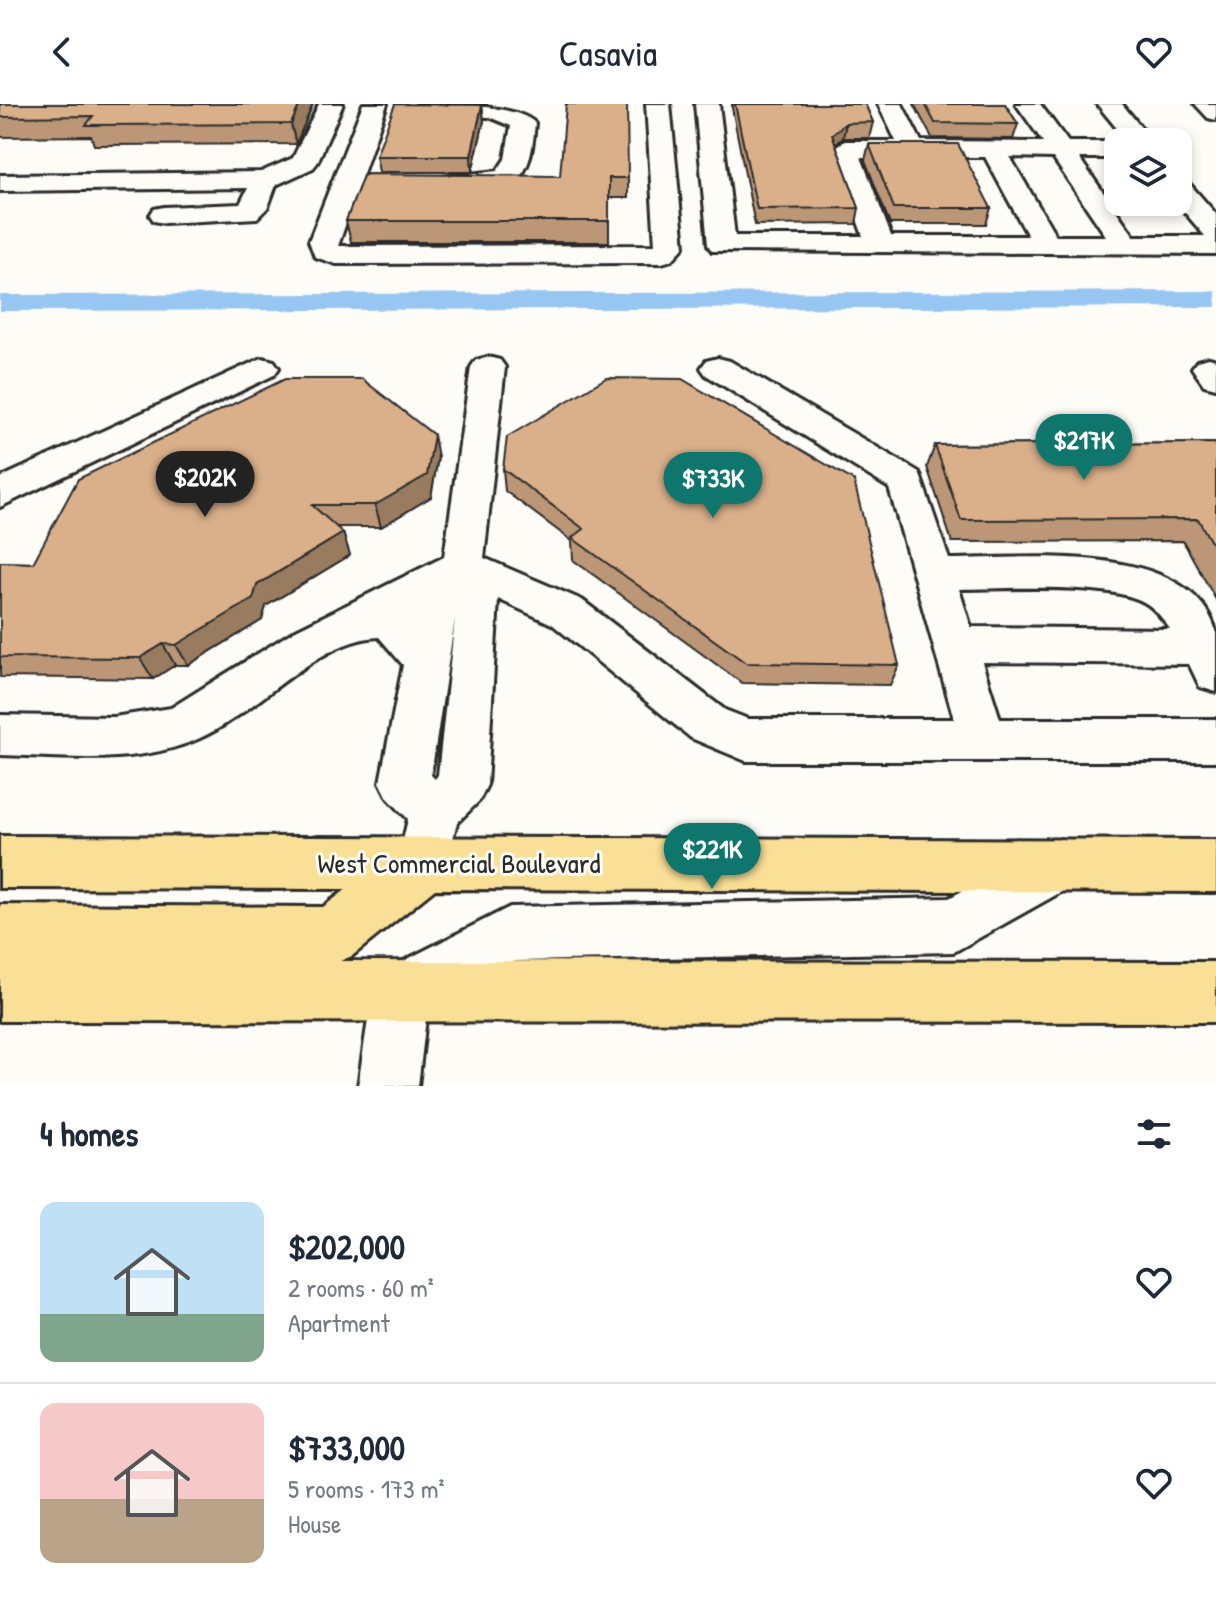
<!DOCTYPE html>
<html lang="en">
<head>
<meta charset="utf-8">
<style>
	body { margin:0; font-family:"Patrick Hand",sans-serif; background:#f2f2f3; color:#1f2937; height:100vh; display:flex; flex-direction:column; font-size:30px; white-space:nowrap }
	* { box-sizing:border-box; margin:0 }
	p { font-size:26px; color:#747a83 }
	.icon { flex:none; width:44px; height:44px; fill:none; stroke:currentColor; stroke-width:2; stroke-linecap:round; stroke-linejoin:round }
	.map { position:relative; height:982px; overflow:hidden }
	.side { display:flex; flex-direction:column; background:#fff; flex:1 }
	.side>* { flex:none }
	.tools { position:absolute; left:1104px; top:24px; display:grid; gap:16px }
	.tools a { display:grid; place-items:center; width:88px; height:88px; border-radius:16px; background:#fff; box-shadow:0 4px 12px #0003; font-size:40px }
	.price { position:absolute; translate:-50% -68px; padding:0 18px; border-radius:28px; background:#0f766e; color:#fff; font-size:26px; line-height:52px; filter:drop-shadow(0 2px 4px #0008) }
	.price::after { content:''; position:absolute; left:50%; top:48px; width:24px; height:18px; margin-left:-12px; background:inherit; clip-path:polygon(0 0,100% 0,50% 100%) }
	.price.on { background:#222; color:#fff }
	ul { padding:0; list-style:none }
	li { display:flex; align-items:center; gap:24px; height:200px; padding:0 40px }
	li+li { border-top:2px solid #e0e1e3 }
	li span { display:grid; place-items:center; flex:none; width:224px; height:160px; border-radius:16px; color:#555 }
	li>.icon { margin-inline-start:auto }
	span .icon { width:96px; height:96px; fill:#fffc; stroke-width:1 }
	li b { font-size:34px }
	h2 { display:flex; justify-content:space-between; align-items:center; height:96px; padding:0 40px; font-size:34px }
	header { display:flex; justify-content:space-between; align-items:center; height:104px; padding:0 40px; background:#fff; font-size:36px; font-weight:600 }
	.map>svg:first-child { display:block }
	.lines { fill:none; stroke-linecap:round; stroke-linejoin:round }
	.canal { fill:#98c6f3; fill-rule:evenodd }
	.minor-casing { stroke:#2b2b2b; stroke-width:6 }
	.highway-casing { stroke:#2b2b2b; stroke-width:6 }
	.minor { fill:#fdfcf7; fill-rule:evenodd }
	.highway { fill:#fadf96; fill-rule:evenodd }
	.wall { fill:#bb9778; stroke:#2b2b2b; stroke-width:2 }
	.shaded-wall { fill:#997b61; stroke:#2b2b2b; stroke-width:2 }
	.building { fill:#dab08b; stroke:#2b2b2b; stroke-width:2 }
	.labels { text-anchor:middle; stroke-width:6; stroke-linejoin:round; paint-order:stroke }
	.near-street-label { font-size:28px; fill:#2b2b2b; stroke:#fdfcf7 }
</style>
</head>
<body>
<header><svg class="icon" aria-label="back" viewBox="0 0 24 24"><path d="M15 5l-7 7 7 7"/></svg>Casavia<svg class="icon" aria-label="heart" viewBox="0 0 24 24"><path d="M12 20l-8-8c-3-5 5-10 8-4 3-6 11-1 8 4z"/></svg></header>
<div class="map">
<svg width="1216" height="982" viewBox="0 0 1216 982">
	<rect width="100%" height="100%" fill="#fdfcf7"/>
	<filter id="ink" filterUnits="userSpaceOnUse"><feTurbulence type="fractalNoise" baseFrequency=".0125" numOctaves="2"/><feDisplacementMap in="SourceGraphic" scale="16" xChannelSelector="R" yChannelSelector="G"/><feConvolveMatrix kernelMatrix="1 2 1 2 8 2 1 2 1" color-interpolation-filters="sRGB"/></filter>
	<g filter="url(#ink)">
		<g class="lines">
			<path class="canal" d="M 1216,187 L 1216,203 L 0,207 L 0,191 Z"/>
			<g class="minor-casing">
				<path id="minor" d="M 319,0 L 343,0 L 317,59 L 313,64 L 276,81 L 268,103 L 257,114 L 164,119 L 154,117 L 150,111 L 154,105 L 164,103 L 240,100 L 248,84 L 0,87 L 0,71 L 261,68 L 293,54 Z
					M 363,0 L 387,0 L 338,142 L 655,141 L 646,0 L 670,0 L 684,143 L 672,156 L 662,159 L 336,160 L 315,153 L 309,137 Z
					M 417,0 C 448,0 515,0 535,19 C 531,61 527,85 479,87 C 466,87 453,88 441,85 L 437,79 L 441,73 L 497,67 L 505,55 L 511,22 L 489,13 L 425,12 L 417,10 L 413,5 Z
					M 695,0 L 719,0 L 735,132 L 863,132 L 832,45 L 845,37 L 896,37 L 878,0 L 902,0 L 921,37 L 1043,38 L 1016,0 L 1040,0 L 1068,38 L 1118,38 L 1118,54 L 1079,54 L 1134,132 L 1205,132 L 1176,98 L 1178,75 L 1187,77 L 1216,110 L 1216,150 L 712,147 L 708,141 ZM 861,53 L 985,53 L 1028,132 L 891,132 ZM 1010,53 L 1053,54 L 1106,132 L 1056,132 Z
					M 1097,0 L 1122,0 L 1153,38 L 1128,38 Z
					M 1195,0 L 1216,0 L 1216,16 L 1208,14 Z
					M 488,253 L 500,256 L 505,263 L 484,454 L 582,496 L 725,606 L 748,615 L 954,615 L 889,384 L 706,271 L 701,264 L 706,257 L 718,254 L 730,257 L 919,368 L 949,455 C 1022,455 1189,435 1216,527 C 1216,545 1216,570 1216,588 L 1200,583 L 1189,560 L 982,558 L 1000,615 L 1216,615 L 1216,657 L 746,657 L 691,634 L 552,520 L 498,495 L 487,681 L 479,697 L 457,719 L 447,753 L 429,760 L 411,753 L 403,736 L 408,715 L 388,694 L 380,678 L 403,561 L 379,533 C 317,535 257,609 200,634 C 137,662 67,653 0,651 L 0,611 L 114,613 L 171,604 L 294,527 L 444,453 L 471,263 L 476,256 ZM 959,485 C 1004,485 1107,478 1144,498 C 1155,504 1163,515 1170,525 L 971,523 ZM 455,514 L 438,671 L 435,675 L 431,671 Z
					M 262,254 L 274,257 L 279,264 L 274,271 L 0,403 L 0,374 Z
					M 1209,254 L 1216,256 L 1216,284 L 1204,281 L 1192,264 L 1197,257 Z
					M 1061,735 L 1079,742 L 1087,760 L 1079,778 L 954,848 L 515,857 L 427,906 L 418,982 L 358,982 L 372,889 L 380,869 L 510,803 L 949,794 Z"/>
			</g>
			<g class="highway-casing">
				<path id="highway" d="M 0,732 L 1216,736 L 1216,788 L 435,785 L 352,852 L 340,857 L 1216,858 L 1216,918 L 0,917 L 0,801 L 323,803 L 347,785 L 0,784 Z"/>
			</g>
			<use href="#minor" class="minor"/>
			<use href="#highway" class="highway"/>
		</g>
		<path class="wall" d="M 0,0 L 313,0 L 296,40 L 94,41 L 91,32 L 0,33 Z
			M 447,0 L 487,0 L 487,2 L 482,2 L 484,17 L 472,68 L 379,68 L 376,52 Z
			M 732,0 L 865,0 L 873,18 L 869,34 L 843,34 L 836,41 L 859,104 L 856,120 L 755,121 L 732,4 Z
			M 914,0 L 1005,0 L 1018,20 L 1013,35 L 932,34 Z
			M 869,40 L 991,104 L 986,120 L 890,120 L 865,56 Z
			M 363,72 L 628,74 L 628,94 L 609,94 L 609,138 L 351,138 L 346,117 Z
			M 1216,339 L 1216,496 L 1183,437 L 952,438 L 927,363 L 935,341 Z
			M 438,353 L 431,393 L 381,423 L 336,423 L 343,429 L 350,451 L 266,502 L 262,516 L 188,561 L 175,561 L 153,575 L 0,573 L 0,458 L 33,459 Z
			M 503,365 L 899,561 L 890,581 L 742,579 L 573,456 L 572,437 L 505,387 Z"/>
		<path class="shaded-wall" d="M 300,0 L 313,0 L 296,40 L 291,20 Z
			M 482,1 L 484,17 L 472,68 L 471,52 Z
			M 846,19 L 843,34 L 829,46 L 832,30 Z
			M 434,331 L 438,353 L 431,393 L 381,423 L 375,401 Z
			M 343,429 L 350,451 L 266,502 L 262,516 L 188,561 L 176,541 L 257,481 Z
			M 163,540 L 175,561 L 153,575 L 140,554 Z"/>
		<path class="building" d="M 0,0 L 300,0 L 291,20 L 86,21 L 93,12 L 0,13 Z
			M 395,0 L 482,1 L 471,52 L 376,52 Z
			M 566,0 L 627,0 L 628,74 L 609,74 L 609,117 L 346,117 L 363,72 L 367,70 L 560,72 Z
			M 735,0 L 865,0 L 873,18 L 846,19 L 832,30 L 859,104 L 757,105 Z
			M 925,0 L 1005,0 L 1018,20 L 935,19 Z
			M 869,40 L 958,40 L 991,104 L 894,104 Z
			M 606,274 L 682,275 L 854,377 L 899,561 L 746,559 L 572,434 L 584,425 L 503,365 L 507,333 Z
			M 285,275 L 362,275 L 434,331 L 427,371 L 375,401 L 312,401 L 343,429 L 257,481 L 253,495 L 176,541 L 163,540 L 140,554 L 0,553 L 0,458 L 33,459 L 78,375 Z
			M 1216,339 L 1216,447 L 1198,415 L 961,416 L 935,341 Z"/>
	</g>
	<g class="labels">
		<g class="near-street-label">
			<text x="459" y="769">West Commercial Boulevard</text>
		</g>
	</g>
</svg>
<div class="tools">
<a><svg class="icon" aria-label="layers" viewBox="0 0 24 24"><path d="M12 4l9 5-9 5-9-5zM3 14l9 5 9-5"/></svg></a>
</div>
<b class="price" style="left:1084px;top:378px">$217K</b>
<b class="price on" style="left:205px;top:415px">$202K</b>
<b class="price" style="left:713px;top:416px">$733K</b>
<b class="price" style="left:712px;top:787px">$221K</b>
</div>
<section class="side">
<h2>4 homes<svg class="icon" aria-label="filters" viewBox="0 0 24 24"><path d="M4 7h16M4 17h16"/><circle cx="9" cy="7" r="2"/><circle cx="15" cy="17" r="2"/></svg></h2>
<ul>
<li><span style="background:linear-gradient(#bfe0f5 70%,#7fa58c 0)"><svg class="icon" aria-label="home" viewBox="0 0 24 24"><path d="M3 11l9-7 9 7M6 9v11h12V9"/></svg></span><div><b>$202,000</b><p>2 rooms · 60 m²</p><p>Apartment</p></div><svg class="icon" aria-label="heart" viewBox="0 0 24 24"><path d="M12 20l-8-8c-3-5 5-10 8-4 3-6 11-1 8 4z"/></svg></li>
<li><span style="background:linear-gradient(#f6c9c9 60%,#b9a48a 0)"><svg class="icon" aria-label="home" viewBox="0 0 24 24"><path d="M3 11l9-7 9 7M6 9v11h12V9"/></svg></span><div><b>$733,000</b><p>5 rooms · 173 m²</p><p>House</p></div><svg class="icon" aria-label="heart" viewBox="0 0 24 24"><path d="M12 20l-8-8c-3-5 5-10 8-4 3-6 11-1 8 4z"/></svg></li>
</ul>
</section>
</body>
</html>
